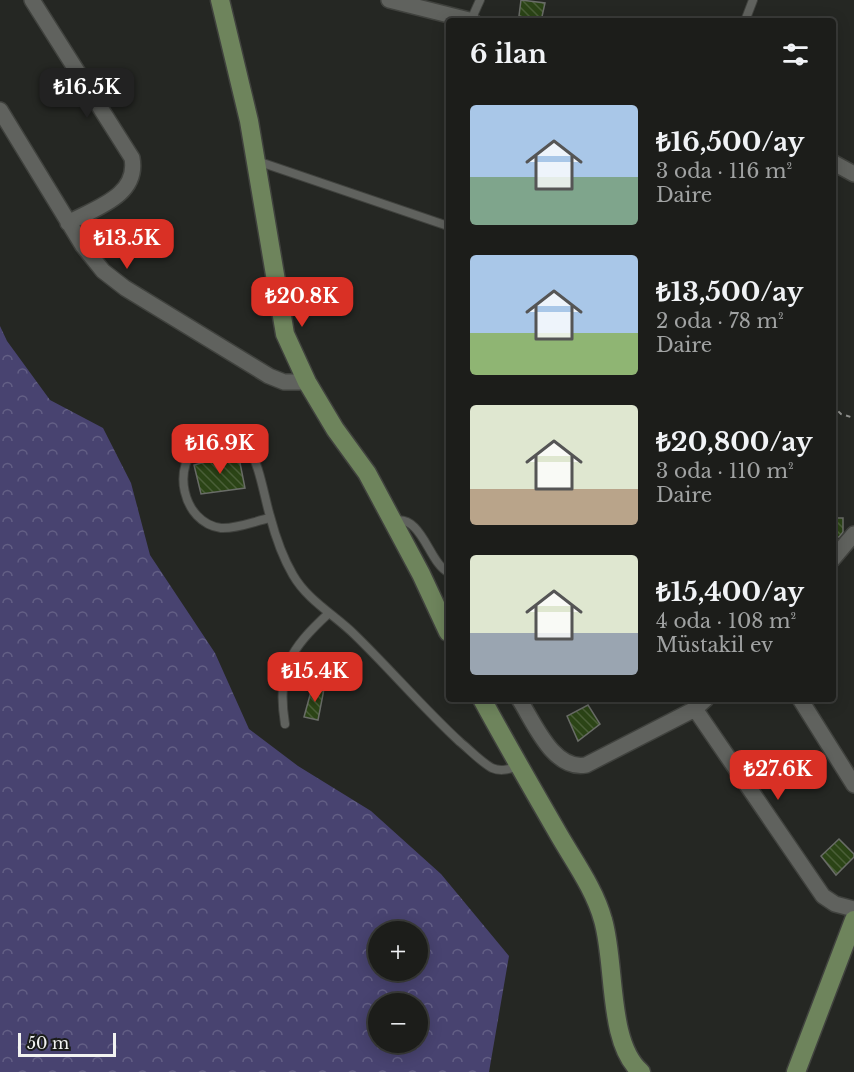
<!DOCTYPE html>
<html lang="tr">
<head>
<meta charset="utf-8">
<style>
	body { margin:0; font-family:"Libre Baskerville",serif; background:#292a27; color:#f1f3f6; height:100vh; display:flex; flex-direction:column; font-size:22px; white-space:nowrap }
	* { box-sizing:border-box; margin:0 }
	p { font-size:20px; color:#a0a2a2 }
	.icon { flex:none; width:33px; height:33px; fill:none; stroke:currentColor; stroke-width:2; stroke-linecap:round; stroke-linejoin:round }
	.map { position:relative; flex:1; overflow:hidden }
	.panel { position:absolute; left:446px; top:18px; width:390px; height:684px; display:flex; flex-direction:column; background:#1c1d1a; border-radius:6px; box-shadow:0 3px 15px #0003,0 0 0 2px #3a3b39 }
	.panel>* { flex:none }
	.buttons { position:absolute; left:368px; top:921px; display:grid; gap:12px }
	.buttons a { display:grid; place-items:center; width:60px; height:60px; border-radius:50%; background:#1c1d1a; box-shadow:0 3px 15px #0003,0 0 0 2px #3a3b39; font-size:30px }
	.scale { position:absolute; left:18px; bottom:15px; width:98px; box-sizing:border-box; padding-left:6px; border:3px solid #f2f3f1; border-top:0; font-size:16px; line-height:21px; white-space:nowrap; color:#f2f3f1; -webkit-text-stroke:4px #1b1d1a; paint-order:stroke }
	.price { position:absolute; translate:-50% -51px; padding:0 14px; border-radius:12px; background:#d93025; color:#fff; font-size:20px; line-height:39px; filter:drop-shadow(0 2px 3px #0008) }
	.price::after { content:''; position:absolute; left:50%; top:36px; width:18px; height:14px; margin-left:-9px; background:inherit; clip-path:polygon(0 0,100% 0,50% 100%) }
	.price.current { background:#222; color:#fff }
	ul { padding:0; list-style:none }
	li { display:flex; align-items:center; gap:18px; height:150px; padding:0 24px }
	li span { display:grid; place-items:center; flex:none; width:168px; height:120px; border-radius:6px; color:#555 }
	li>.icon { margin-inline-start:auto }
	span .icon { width:72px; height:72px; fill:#fffc; stroke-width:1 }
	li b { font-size:26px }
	h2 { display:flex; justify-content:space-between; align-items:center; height:72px; padding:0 24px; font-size:26px }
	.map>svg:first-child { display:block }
	.forest { fill:url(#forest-crowns); fill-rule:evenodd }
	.building { fill:url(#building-back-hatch); stroke:#696c67; stroke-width:1.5 }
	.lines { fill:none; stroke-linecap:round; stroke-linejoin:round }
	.lane-casing { stroke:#40423e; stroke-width:10 }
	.street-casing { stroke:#40423e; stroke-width:18 }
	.secondary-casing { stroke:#40423e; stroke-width:21 }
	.path { stroke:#8f908d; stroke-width:2; stroke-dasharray:4.5 4.5; stroke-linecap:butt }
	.lane { stroke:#60625e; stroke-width:8 }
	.street { stroke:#60625e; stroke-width:15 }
	.secondary { stroke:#6e845c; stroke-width:18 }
</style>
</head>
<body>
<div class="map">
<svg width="854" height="1072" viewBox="0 0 854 1072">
	<defs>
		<pattern id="forest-crowns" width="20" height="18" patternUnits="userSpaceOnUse" patternTransform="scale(1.5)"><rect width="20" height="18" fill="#484370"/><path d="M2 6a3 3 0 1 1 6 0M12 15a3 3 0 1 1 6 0" fill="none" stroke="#635f85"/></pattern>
		<pattern id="building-back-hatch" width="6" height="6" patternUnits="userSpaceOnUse" patternTransform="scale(1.5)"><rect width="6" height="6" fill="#2b4416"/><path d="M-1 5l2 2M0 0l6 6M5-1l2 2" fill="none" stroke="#4a5f38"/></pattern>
	</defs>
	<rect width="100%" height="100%" fill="#252723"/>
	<path class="forest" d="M 0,326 L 7,341 L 50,400 L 103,428 L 131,483 L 150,555 L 215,653 L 249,729 L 298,766 L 371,811 L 441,874 L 509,956 L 489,1072 L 0,1072 ZM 378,932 L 417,932 L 417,970 L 378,970 ZM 378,1004 L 417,1004 L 417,1042 L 378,1042 Z"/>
	<path class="building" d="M 521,0 L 545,3 L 541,21 L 519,16 Z
		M 238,453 L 245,488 L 201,494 L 194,465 Z
		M 832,518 L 843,518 L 843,532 L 839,537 L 832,537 Z
		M 313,684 L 324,689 L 318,720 L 304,717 Z
		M 588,705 L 600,724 L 578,741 L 567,716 Z
		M 839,839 L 854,854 L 854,857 L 836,875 L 821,856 Z"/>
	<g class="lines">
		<g class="lane-casing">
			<path id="lane" d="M 471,20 L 480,0
				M 745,21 L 753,0
				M 257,161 L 448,226
				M 270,518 C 255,521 237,529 221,528 C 182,523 170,464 201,443 C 254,405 260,484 270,516 C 275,535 283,558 293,575 C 308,601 335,615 355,635 C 391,670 423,708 460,742 C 470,750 481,762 492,768 C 501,772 510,769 518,766
				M 394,521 C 422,514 429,563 448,572
				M 285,724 C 276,670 290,649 329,613"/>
		</g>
		<g class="street-casing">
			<path id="street" d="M 32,0 L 132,158 C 139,196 95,208 68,223
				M 389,0 L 473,21
				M 0,110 L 83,246 L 103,271 L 125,288 L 269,376 L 284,382 L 307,382
				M 832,162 L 854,174
				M 832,560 L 854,534
				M 519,699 C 534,722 553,771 586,765 L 695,709 L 706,699
				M 800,699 L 854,785
				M 695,709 L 823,896 L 835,904 L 854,909"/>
		</g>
		<g class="secondary-casing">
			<path id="secondary" d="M 220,0 L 249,121 L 285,334 L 307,382 L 335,429 L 367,473 L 421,574 L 448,632
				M 482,699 C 507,745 533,790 559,835 C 574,861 595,890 603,920 C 616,964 607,1043 641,1072
				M 796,1072 L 854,920"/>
		</g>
		<path class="path" d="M 832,405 L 841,414 L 854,418"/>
		<use href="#lane" class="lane"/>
		<use href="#street" class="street"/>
		<use href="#secondary" class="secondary"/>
	</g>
</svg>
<div class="buttons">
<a>+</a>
<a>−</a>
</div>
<div class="scale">50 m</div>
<b class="price current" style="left:87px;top:119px">₺16.5K</b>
<b class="price" style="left:127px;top:270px">₺13.5K</b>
<b class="price" style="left:302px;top:328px">₺20.8K</b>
<b class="price" style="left:220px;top:475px">₺16.9K</b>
<b class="price" style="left:315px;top:703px">₺15.4K</b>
<b class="price" style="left:778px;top:801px">₺27.6K</b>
<section class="panel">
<h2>6 ilan<svg class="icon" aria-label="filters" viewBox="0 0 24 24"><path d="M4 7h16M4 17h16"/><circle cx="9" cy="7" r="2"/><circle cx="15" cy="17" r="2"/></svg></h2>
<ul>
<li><span style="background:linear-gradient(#a9c7e8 60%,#7fa58c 0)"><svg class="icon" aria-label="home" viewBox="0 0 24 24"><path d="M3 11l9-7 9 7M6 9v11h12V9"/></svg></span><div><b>₺16,500/ay</b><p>3 oda · 116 m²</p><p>Daire</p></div></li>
<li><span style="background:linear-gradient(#a9c7e8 65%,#8fb573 0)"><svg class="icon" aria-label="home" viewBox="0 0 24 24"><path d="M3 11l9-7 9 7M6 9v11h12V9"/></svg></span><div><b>₺13,500/ay</b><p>2 oda · 78 m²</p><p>Daire</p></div></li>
<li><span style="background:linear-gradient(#dfe7d0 70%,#b9a48a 0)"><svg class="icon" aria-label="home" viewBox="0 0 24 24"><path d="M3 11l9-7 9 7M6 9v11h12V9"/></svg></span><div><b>₺20,800/ay</b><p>3 oda · 110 m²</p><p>Daire</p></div></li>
<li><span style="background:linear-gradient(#dfe7d0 65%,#9aa5b1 0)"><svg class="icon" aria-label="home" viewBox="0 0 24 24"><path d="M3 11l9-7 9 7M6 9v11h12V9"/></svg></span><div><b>₺15,400/ay</b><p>4 oda · 108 m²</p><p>Müstakil ev</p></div></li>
</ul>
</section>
</div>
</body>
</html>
